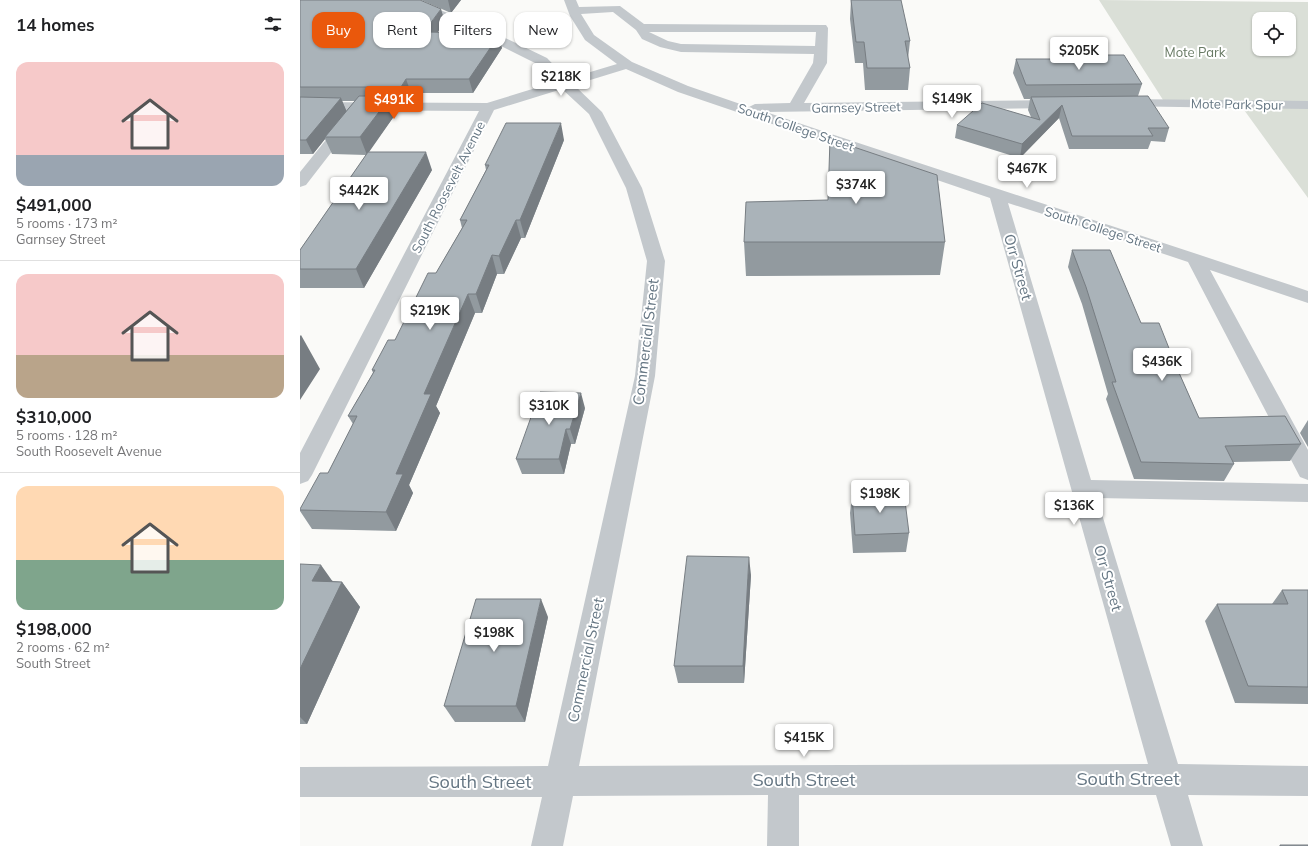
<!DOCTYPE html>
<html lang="en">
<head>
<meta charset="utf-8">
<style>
	body { margin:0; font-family:Mulish,sans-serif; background:#f6f6f6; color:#202124; height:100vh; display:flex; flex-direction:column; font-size:15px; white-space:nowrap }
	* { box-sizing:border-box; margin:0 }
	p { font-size:13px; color:#757577 }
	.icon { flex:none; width:22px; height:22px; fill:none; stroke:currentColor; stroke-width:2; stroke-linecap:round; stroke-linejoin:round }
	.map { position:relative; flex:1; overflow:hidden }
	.drawer { display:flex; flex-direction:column; background:#fff; width:300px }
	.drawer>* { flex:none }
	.hud { position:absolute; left:12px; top:12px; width:380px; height:36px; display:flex; gap:8px }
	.buttons { position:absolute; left:952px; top:12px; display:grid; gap:8px }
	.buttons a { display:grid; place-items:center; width:44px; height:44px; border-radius:8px; background:#fff; box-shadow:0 1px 3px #0004; font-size:20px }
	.price { position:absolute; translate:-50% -34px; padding:0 9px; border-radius:4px; background:#fff; color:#222; font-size:13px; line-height:26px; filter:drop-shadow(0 1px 2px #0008) }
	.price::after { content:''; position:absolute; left:50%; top:24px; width:12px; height:9px; margin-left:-6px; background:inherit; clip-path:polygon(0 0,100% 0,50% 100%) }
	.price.selected { background:#ea580c; color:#fff }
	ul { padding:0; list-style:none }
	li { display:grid; align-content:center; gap:8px; height:212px; padding:0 16px }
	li+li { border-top:1px solid #e0e0e0 }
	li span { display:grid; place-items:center; height:124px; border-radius:12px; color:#555 }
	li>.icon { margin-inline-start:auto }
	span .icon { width:72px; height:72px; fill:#fffc; stroke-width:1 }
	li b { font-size:17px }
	h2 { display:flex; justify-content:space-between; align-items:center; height:48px; padding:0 16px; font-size:17px }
	.tag { padding:0 14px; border-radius:12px; background:#fff; box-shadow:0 1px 3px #0004; font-size:14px; line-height:36px }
	.tag.selected { background:#ea580c; color:#fff }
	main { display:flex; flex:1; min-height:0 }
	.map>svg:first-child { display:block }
	.green { fill:#dadfd7; fill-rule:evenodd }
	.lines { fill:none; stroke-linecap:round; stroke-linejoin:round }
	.minor { fill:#c3c8cc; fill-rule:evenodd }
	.wall { fill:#929a9f; fill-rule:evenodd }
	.shaded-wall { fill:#777d82 }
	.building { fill:#aab3b9; stroke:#777d82 }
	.labels { text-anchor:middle; stroke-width:4; stroke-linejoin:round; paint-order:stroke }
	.far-park-label { font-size:13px; fill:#687a64; stroke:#fff }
	.far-street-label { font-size:13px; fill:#657683; stroke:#fff }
	.street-label { font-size:15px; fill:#657683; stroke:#fff }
	.near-street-label { font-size:18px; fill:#657683; stroke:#fff }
</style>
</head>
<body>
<main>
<section class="drawer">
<h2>14 homes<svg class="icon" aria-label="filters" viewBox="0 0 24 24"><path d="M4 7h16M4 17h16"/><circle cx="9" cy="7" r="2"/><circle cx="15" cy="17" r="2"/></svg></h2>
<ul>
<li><span style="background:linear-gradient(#f6c9c9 75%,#9aa5b1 0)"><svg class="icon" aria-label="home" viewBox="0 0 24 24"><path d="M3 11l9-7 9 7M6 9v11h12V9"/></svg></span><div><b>$491,000</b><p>5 rooms · 173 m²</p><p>Garnsey Street</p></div></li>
<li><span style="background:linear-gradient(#f6c9c9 65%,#b9a48a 0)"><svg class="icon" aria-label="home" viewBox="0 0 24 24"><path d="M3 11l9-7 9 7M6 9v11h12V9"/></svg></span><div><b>$310,000</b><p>5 rooms · 128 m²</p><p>South Roosevelt Avenue</p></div></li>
<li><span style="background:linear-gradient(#ffd9b3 60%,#7fa58c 0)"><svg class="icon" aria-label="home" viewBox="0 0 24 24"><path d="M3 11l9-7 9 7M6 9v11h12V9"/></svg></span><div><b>$198,000</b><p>2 rooms · 62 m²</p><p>South Street</p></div></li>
</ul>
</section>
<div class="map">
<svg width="1008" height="846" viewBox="0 0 1008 846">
	<rect width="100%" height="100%" fill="#fafaf8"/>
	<path class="green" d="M 799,0 L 1008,2 L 1008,198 L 939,103 L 865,103 ZM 959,19 L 989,19 L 989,49 L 959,49 Z"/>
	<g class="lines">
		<path class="minor" d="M 101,0 L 117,0 L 199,35 L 247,58 L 267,79 L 317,64 L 285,40 L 270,16 L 264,0 L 276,0 L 279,7 L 320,6 L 344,24 L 526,25 L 528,28 L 527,63 L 504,103 L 759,100 L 764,101 L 766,104 L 764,107 L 759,108 L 466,112 C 646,173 827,230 1008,291 L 1008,303 L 910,270 L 1008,450 L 1008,480 L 1000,477 L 888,262 L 774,224 L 708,203 L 791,480 L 1008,484 L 1008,502 L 797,498 L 878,764 L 1008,766 L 1008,796 L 888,795 L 903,846 L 871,846 L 856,795 L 499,795 L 499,846 L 467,846 L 468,795 L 273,796 L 263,846 L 231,846 L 242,797 L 0,797 L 0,767 L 248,766 L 335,376 L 347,261 L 326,188 L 289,114 L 262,89 L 194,110 L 12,475 L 8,481 L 0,484 L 0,453 L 179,111 L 0,110 L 0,102 L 187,103 L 255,82 L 237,64 L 191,41 L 103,2 ZM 313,12 L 336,30 L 342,39 L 360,47 L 381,52 L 514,54 L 513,63 L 490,103 L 455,104 L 449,107 L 388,86 L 332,62 L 294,35 L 281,14 ZM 349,32 L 516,32 L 515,46 L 381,44 L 368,41 ZM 326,69 L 378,92 L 690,198 L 848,764 L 279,766 L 355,376 L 365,261 L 342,188 L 302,112 L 274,85 Z
			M 823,99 L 1008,101 L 1008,109 L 818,106 L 816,103 L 818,100 Z
			M 47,119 L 52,120 L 54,123 L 6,185 L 0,187 L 0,172 L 42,120 Z"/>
	</g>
	<path class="wall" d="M 0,0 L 145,22 L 137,32 L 202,48 L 173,93 L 111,93 L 106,101 L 93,101 L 97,112 L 68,152 L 132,170 L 64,288 L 0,288 L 0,250 L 66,155 L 32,154 L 25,139 L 13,154 L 0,154 ZM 42,101 L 55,101 L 46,111 Z
		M 121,0 L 161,0 L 151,13 Z
		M 551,0 L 610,41 L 608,59 L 610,68 L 608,90 L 565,90 L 563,63 L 555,63 L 550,19 Z
		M 757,55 L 842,84 L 838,96 L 869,128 L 865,142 L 851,141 L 848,149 L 769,149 L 759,118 L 720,158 L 655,138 L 657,125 L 731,117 L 728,110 L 730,99 L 724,99 L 713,73 L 716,59 L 757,59 Z
		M 264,140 L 225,238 L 221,238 L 204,274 L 197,274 L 182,313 L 175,313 L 136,406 L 140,413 L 109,485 L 113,493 L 96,531 L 12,529 L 0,511 L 0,510 L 28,473 L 53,424 L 48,416 L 73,373 L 72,370 L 95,340 L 136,273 L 162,228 L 160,220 L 186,170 L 185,165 Z
		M 444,242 L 645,242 L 640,275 L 446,276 Z
		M 772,250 L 841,323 L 876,366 L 899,418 L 1001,444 L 990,461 L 933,462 L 934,464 L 924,481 L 834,479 L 806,399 L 808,394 L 782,304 L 768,267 Z
		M 285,408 L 275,444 L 271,444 L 264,474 L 222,474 L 216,459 Z
		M 1008,420 L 1008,447 L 1000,433 Z
		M 552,495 L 609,533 L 606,552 L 553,553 L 550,513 Z
		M 0,564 L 33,581 L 42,582 L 60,607 L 7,724 L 0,724 Z
		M 451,575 L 444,683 L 378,683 L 374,666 Z
		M 982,590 L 1008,590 L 1008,704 L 935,703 L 905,621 L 917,604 L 972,604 Z
		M 248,617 L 225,722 L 155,722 L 144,706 Z"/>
	<path class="shaded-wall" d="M 148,0 L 161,0 L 151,13 Z
		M 141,9 L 145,22 L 128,46 L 124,32 Z
		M 199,35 L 202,48 L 173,93 L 169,79 Z
		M 106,79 L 111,93 L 106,101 L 101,87 Z
		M 91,96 L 97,112 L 67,155 L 60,137 Z
		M 41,98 L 47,112 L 25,137 L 25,139 L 13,154 L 6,140 Z
		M 762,105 L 759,118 L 720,158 L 722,144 Z
		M 261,123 L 264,140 L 225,238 L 220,220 Z
		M 126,152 L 132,170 L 64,288 L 56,269 Z
		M 216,220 L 221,238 L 204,274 L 199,256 Z
		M 192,255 L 197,274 L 182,313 L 176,294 Z
		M 168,294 L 175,313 L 136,406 L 140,413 L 109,485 L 113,493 L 96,531 L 86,512 L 96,474 L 124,394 Z
		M 1,335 L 20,369 L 0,400 L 0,336 Z
		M 281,393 L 285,408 L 275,444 L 270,429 Z
		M 266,429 L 271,444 L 264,474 L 259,459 Z
		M 449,557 L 451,575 L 444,683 L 443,666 Z
		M 21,565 L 38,589 L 42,582 L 60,607 L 7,724 L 0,717 L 0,669 L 12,581 Z
		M 241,599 L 248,617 L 225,722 L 216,706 Z"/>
	<path class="building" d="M 0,0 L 120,0 L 141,9 L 124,32 L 194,33 L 199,35 L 169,79 L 106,79 L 101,87 L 0,87 Z
		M 551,0 L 601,0 L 610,41 L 605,41 L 610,68 L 567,68 L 564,42 L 556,42 Z
		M 757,55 L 824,55 L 842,84 L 726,85 L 716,59 L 759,59 Z
		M 59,96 L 91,96 L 60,137 L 25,137 Z
		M 848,96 L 869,128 L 848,128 L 853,136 L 772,136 L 762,105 L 722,144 L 657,125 L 682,103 L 740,120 L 731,97 Z
		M 0,97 L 41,98 L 6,140 L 0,140 Z
		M 206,123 L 261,123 L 220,220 L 216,220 L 199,256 L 192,255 L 176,294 L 168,294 L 124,394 L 131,394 L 96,474 L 103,474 L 86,512 L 0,510 L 0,509 L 20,473 L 28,473 L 57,416 L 48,416 L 75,370 L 72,370 L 88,340 L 95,340 L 128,273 L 136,273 L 167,220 L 160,220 L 189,165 L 185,165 Z
		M 530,139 L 637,175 L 645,242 L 444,242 L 446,202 L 528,200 Z
		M 68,152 L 126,152 L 56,269 L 0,269 L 0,250 Z
		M 772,250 L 810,250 L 841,323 L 859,323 L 876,366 L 899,418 L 985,416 L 1001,444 L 925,446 L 934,464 L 841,462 L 812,382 L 816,382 L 786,287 Z
		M 240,392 L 281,393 L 270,429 L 266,429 L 259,459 L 216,459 Z
		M 604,493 L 609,533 L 555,535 L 552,495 Z
		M 387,556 L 449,557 L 443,666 L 374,666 Z
		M 0,564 L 21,565 L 12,581 L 42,582 L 0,669 Z
		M 982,590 L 1008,590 L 1008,687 L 948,686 L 917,604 L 988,604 Z
		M 176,599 L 241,599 L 216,706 L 144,706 Z
		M 980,845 L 1008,845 L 1008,846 L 980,846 Z"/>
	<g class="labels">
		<g class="far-park-label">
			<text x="895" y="57">Mote Park</text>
		</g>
		<g class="far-street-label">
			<text transform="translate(937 104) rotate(1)" y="5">Mote Park Spur</text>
			<text transform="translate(556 107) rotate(-1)" y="5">Garnsey Street</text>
			<text transform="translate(496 127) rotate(19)" y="5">South College Street</text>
			<text transform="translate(148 187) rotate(-63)" y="5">South Roosevelt Avenue</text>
			<text transform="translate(803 229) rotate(18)" y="5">South College Street</text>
		</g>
		<g class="street-label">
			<text transform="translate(718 267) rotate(74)" y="5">Orr Street</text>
			<text transform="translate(346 342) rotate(-83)" y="5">Commercial Street</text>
			<text transform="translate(808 578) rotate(74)" y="5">Orr Street</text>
			<text transform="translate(286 660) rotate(-78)" y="5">Commercial Street</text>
		</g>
		<g class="near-street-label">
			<text x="828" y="785">South Street</text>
			<text x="504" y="786">South Street</text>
			<text x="180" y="788">South Street</text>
		</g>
	</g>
</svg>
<div class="buttons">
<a><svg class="icon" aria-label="locate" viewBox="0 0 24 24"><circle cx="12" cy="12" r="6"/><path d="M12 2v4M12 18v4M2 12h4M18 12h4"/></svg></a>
</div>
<b class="price" style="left:779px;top:71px">$205K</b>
<b class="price" style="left:261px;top:97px">$218K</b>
<b class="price" style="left:652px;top:119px">$149K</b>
<b class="price selected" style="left:94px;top:120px">$491K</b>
<b class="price" style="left:727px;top:189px">$467K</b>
<b class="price" style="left:556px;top:205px">$374K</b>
<b class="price" style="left:59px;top:211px">$442K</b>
<b class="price" style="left:130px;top:331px">$219K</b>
<b class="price" style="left:862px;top:382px">$436K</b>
<b class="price" style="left:249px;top:426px">$310K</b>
<b class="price" style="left:580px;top:514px">$198K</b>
<b class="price" style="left:774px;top:526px">$136K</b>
<b class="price" style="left:194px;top:653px">$198K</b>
<b class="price" style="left:504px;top:758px">$415K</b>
<div class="hud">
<a class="tag selected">Buy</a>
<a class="tag">Rent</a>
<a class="tag">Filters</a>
<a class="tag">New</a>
</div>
</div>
</main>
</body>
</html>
